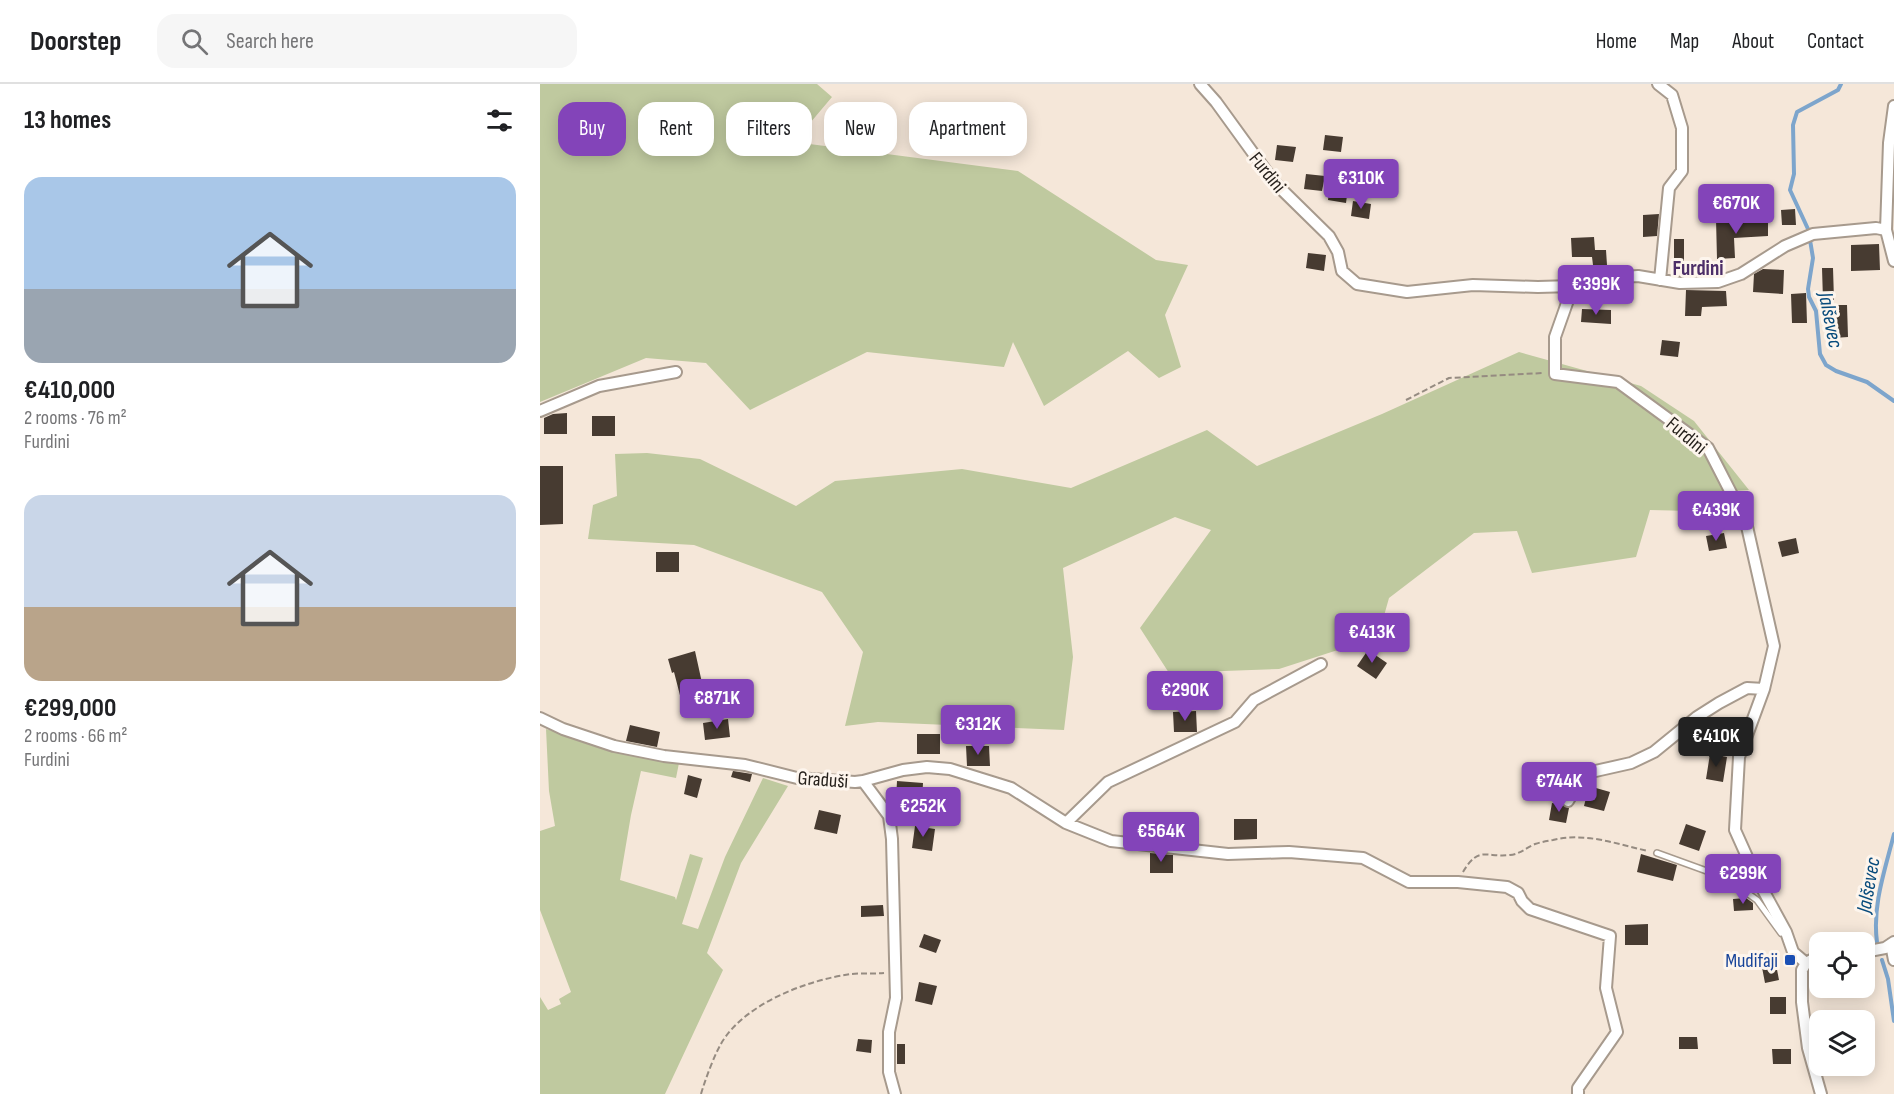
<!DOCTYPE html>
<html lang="en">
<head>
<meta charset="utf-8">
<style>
	body { margin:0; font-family:"Sofia Sans Condensed",sans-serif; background:#f6f6f6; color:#202124; height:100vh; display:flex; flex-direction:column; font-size:22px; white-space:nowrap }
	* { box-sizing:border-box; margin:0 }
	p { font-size:20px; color:#757577 }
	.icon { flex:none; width:33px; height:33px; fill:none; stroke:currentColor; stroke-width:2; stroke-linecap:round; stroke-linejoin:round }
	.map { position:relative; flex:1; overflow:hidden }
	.side { display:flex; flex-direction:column; background:#fff; width:540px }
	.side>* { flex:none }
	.guide { position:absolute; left:18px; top:18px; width:570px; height:54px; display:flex; gap:12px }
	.controls { position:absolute; left:1269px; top:848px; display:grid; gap:12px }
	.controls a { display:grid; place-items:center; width:66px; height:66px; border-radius:12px; background:#fff; box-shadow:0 3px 15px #0003; font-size:30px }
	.price { position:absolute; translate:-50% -51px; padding:0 14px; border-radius:6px; background:#8344b9; color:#fff; font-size:20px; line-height:39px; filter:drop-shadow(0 2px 3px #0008) }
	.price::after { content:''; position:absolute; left:50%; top:36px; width:18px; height:14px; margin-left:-9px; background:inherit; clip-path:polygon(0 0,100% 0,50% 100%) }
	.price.selected { background:#222; color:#fff }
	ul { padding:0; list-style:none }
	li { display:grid; align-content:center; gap:12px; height:318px; padding:0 24px }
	li span { display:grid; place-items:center; height:186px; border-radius:18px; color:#555 }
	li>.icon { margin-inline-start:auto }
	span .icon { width:108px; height:108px; fill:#fffc; stroke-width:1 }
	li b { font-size:26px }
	h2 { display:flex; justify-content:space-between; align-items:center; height:72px; padding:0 24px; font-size:26px }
	.pill { padding:0 21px; border-radius:18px; background:#fff; box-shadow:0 3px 15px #0003; font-size:21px; line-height:54px }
	.pill.selected { background:#8344b9; color:#fff }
	header { display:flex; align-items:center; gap:36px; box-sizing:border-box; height:84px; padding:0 30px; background:#fff; border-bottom:2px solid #e0e0e0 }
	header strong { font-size:28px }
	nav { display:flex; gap:33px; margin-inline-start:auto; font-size:21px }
	.search { width:420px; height:54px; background:#f6f6f6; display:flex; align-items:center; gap:15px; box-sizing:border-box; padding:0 21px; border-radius:18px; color:#757577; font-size:22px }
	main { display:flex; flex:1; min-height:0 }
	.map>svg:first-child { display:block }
	.green { fill:#bfc99f }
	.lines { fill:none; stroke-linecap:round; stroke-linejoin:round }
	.stream { stroke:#7da5cc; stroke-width:4 }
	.building { fill:#473b31 }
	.service-casing { stroke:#a79a8d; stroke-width:8 }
	.minor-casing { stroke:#a79a8d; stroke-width:14 }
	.path { stroke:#958b81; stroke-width:2; stroke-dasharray:6 3; stroke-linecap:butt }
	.service { stroke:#fff; stroke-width:5 }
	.minor { stroke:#fff; stroke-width:10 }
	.transit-dot { fill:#1a4fb4; stroke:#fdf5ed; stroke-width:2 }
	.labels { text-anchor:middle; stroke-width:6; stroke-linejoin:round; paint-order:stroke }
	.street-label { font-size:20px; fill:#26211c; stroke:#fdf5ed }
	.transit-label { font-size:20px; fill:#164399; stroke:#fdf5ed; text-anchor:end }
	.neighbourhood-label { font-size:21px; font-weight:bold; fill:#4c2e68; stroke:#fdf5ed }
	.water-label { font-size:21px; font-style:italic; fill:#084b7c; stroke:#fdf5ed }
</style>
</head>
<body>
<header>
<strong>Doorstep</strong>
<div class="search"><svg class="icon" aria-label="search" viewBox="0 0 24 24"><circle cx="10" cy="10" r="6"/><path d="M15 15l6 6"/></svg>Search here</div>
<nav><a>Home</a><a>Map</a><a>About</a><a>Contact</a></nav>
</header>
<main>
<section class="side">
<h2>13 homes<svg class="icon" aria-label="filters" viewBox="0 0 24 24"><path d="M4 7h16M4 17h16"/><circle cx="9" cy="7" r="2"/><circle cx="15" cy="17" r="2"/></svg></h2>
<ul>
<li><span style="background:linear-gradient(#a9c7e8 60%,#9aa5b1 0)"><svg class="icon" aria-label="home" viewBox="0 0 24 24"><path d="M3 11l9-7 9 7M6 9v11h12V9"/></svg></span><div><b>€410,000</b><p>2 rooms · 76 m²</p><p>Furdini</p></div></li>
<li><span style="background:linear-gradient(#c9d6e8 60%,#b9a48a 0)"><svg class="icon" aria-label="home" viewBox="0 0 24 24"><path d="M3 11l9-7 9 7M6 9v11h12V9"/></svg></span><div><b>€299,000</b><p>2 rooms · 66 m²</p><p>Furdini</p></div></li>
</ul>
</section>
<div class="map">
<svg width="1354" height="1010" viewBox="0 0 1354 1010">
	<rect width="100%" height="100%" fill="#f5e7d9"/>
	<path class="green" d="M 0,0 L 277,0 L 292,13 L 254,58 L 478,87 L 616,176 L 648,181 L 625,231 L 641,283 L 619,294 L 588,267 L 504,322 L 473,258 L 464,283 L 327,268 L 210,326 L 166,279 L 106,274 L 0,318 Z
		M 979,268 L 1101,302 L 1154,337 L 1209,406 L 1159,409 L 1152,427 L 1110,426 L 1096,473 L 992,489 L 977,447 L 934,449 L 849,514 L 838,553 L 739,585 L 629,589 L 600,544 L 671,446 L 635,433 L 523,484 L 533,573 L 524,646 L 338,638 L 305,642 L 323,568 L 282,508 L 154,461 L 48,455 L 53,421 L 77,412 L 75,370 L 107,369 L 160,375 L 256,422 L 295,397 L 422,385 L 531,404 L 667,346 L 717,382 L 842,330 Z
		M 6,645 L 104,674 L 139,679 L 136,694 L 101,687 L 91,731 L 80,796 L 135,813 L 136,816 L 150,770 L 163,774 L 142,840 L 158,845 L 185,773 L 223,694 L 248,702 L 201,779 L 167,869 L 183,886 L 125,1010 L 0,1010 L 0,913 L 8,926 L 21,920 L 19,915 L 31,908 L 0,826 L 0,747 L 15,742 L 9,707 Z"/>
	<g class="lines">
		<path class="stream" d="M 1268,145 L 1250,106 L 1254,90 L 1253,41 L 1257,28 L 1298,6 L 1301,0
			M 1270,156 L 1273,174 L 1268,205 L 1269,213 L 1276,227 L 1280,270 L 1286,281 L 1296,287 L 1327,298 L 1354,317
			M 1337,858 C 1332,822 1345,786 1354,750
			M 1342,876 L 1348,895 L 1354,937"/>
	</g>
	<path class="building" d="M 785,51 L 803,53 L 801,68 L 783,66 Z
		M 737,61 L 756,63 L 753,78 L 735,76 Z
		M 766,90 L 785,92 L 782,107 L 764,105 Z
		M 790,101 L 808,104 L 806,119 L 788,116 Z
		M 813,117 L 831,120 L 829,135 L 811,132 Z
		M 1255,125 L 1256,141 L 1242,141 L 1241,126 Z
		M 1119,130 L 1117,152 L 1103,153 L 1103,131 Z
		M 1176,135 L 1193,135 L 1194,138 L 1228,137 L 1228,152 L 1194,154 L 1195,174 L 1177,175 Z
		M 1054,153 L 1055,166 L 1066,166 L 1067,181 L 1053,181 L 1052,173 L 1032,173 L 1031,154 Z
		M 1134,155 L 1144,155 L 1144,181 L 1134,181 Z
		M 1339,160 L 1340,186 L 1311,187 L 1311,161 Z
		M 768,169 L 786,171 L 784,187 L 766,184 Z
		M 1282,184 L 1293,184 L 1294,216 L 1283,216 Z
		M 1223,185 L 1244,186 L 1243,210 L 1213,208 L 1214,190 Z
		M 1146,206 L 1186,207 L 1187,222 L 1162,223 L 1161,232 L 1145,232 Z
		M 1266,209 L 1267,239 L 1252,239 L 1251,210 Z
		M 1292,221 L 1307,221 L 1308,253 L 1294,254 Z
		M 1042,225 L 1071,226 L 1071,240 L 1041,238 Z
		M 1122,256 L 1140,258 L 1138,273 L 1120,271 Z
		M 27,329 L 27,350 L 4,350 L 4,334 L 13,330 Z
		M 52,332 L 75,332 L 75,352 L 52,352 Z
		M 0,382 L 23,382 L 23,440 L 0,441 Z
		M 1184,449 L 1187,464 L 1169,467 L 1166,452 Z
		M 1256,454 L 1259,469 L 1242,473 L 1238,458 Z
		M 116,468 L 139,468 L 139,488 L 116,488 Z
		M 828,566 L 847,579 L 836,595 L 817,582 Z
		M 155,567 L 166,617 L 143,623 L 134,588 L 132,589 L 128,575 Z
		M 656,627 L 657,648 L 634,648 L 633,628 Z
		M 1193,633 L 1195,652 L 1170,654 L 1169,635 Z
		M 188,635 L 190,653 L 165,656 L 163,639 Z
		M 90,641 L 120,648 L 117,663 L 86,657 Z
		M 377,650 L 400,650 L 400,670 L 377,670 Z
		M 426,662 L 449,662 L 450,682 L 427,682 Z
		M 1170,670 L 1187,673 L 1183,698 L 1166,695 Z
		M 193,687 L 212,690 L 210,698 L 191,693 Z
		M 148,691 L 162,695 L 157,714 L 144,710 Z
		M 357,697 L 383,699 L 382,717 L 356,716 Z
		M 1049,702 L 1070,708 L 1064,727 L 1044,722 Z
		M 1012,719 L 1021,720 L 1029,724 L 1026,739 L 1009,736 Z
		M 279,726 L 301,731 L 297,750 L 274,745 Z
		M 694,735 L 717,735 L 717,755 L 694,756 Z
		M 1146,740 L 1166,747 L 1159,767 L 1139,760 Z
		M 375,742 L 395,745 L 392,767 L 372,764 Z
		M 610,769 L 633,771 L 633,789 L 610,789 Z
		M 1101,770 L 1137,781 L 1133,797 L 1097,788 Z
		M 1206,814 L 1213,819 L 1213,826 L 1194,827 L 1193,815 Z
		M 343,821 L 344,832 L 321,833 L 321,822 Z
		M 1108,840 L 1108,861 L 1085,861 L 1085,841 Z
		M 384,850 L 401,856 L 396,869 L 379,863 Z
		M 1234,870 L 1239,896 L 1225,899 L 1220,873 Z
		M 379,898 L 397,902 L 392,921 L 375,917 Z
		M 1230,913 L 1246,913 L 1246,930 L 1230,930 Z
		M 1139,953 L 1157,953 L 1158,965 L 1139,965 Z
		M 318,955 L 332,956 L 331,969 L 316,967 Z
		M 357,960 L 365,960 L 365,980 L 357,980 Z
		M 1232,965 L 1251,965 L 1251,980 L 1233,980 Z"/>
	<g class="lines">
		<g class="service-casing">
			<path id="service" d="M 1117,769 L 1186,794 L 1217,816 L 1241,849"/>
		</g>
		<g class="minor-casing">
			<path id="minor" d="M 660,0 L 676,18 L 734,98 L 789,152 L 798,168 L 802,187 L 817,200 L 867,208 L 933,201 L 998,203 L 1033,202 L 1068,194 L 1098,192 L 1140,199 L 1178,198 L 1201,190 L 1245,162 L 1273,150 L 1336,144 L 1346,146
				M 1118,0 L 1132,11 L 1142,44 L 1142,87 L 1129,104 L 1120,196
				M 1354,22 L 1349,59 L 1346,146 L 1354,177
				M 1033,202 L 1015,253 L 1015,290 L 1078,298 L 1168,364 L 1206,438 L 1234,562 L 1224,605 L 1199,673 L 1195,746 L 1217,795 L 1246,848 L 1253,868 L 1266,879
				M 0,327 L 59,302 L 136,288
				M 0,634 L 23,645 L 74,662 L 124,672 L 205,681 L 257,694 L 315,698 L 323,697 L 349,732 L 352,755 L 356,914 L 349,948 L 349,988 L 355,1010
				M 323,697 L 363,686 L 387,683 L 410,685 L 471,704 L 526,739 L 571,757 L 688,770 L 749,768 L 823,774 L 869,798 L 918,798 L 967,803 L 978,809 L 982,817 L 990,825 L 1070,852 L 1066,904 L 1077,948 L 1038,1004 L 1038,1010
				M 1028,717 L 1039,698 L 1051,688 L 1091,679 L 1114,668 L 1157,633 L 1179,619 L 1207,604 L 1224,605
				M 526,739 L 568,698 L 695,638 L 714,616 L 781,580
				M 1351,860 L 1354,876
				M 1324,868 L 1345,864 L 1354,858
				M 1280,871 L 1266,879 L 1262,886 L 1262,918 L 1268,964 L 1281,1010"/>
		</g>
		<path class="path" d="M 866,316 L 909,294 L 1003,289
			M 923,788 C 939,761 946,774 970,771 C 980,770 986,764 995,760 C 1001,758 1007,757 1013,756 C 1046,748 1076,760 1108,767
			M 161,1010 C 165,996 176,966 184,955 C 209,918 268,896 311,890 C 322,889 333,890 344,889"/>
		<use href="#service" class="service"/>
		<use href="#minor" class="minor"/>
	</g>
	<rect class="transit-dot" x="1244" y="870" width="12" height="12" rx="3"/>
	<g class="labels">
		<g class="street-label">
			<text transform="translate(728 88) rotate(51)" y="7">Furdini</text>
			<text transform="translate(1147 351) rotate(40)" y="7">Furdini</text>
			<text transform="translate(283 695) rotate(4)" y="7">Graduši</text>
		</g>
		<g class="transit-label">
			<text x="1238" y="883">Mudifaji</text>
		</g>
		<g class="neighbourhood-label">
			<text x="1158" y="191">Furdini</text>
		</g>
		<g class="water-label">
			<text transform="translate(1291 236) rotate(79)" y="7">Jalševec</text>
			<text transform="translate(1328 801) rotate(-80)" y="7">Jalševec</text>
		</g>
	</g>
</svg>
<div class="controls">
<a><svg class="icon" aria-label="locate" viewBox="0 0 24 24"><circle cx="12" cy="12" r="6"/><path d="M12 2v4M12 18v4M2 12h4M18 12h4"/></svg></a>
<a><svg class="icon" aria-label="layers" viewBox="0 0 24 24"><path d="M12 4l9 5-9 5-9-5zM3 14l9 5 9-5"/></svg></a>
</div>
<b class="price" style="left:821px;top:126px">€310K</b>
<b class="price" style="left:1196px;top:151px">€670K</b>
<b class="price" style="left:1056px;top:232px">€399K</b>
<b class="price" style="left:1176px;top:458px">€439K</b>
<b class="price" style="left:832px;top:580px">€413K</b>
<b class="price" style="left:645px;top:638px">€290K</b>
<b class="price" style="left:177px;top:646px">€871K</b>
<b class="price" style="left:438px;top:672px">€312K</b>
<b class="price selected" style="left:1176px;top:684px">€410K</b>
<b class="price" style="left:1019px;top:729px">€744K</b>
<b class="price" style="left:383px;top:754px">€252K</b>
<b class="price" style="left:621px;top:779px">€564K</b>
<b class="price" style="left:1203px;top:821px">€299K</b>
<div class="guide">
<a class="pill selected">Buy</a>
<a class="pill">Rent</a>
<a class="pill">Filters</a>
<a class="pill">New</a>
<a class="pill">Apartment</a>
</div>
</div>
</main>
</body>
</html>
